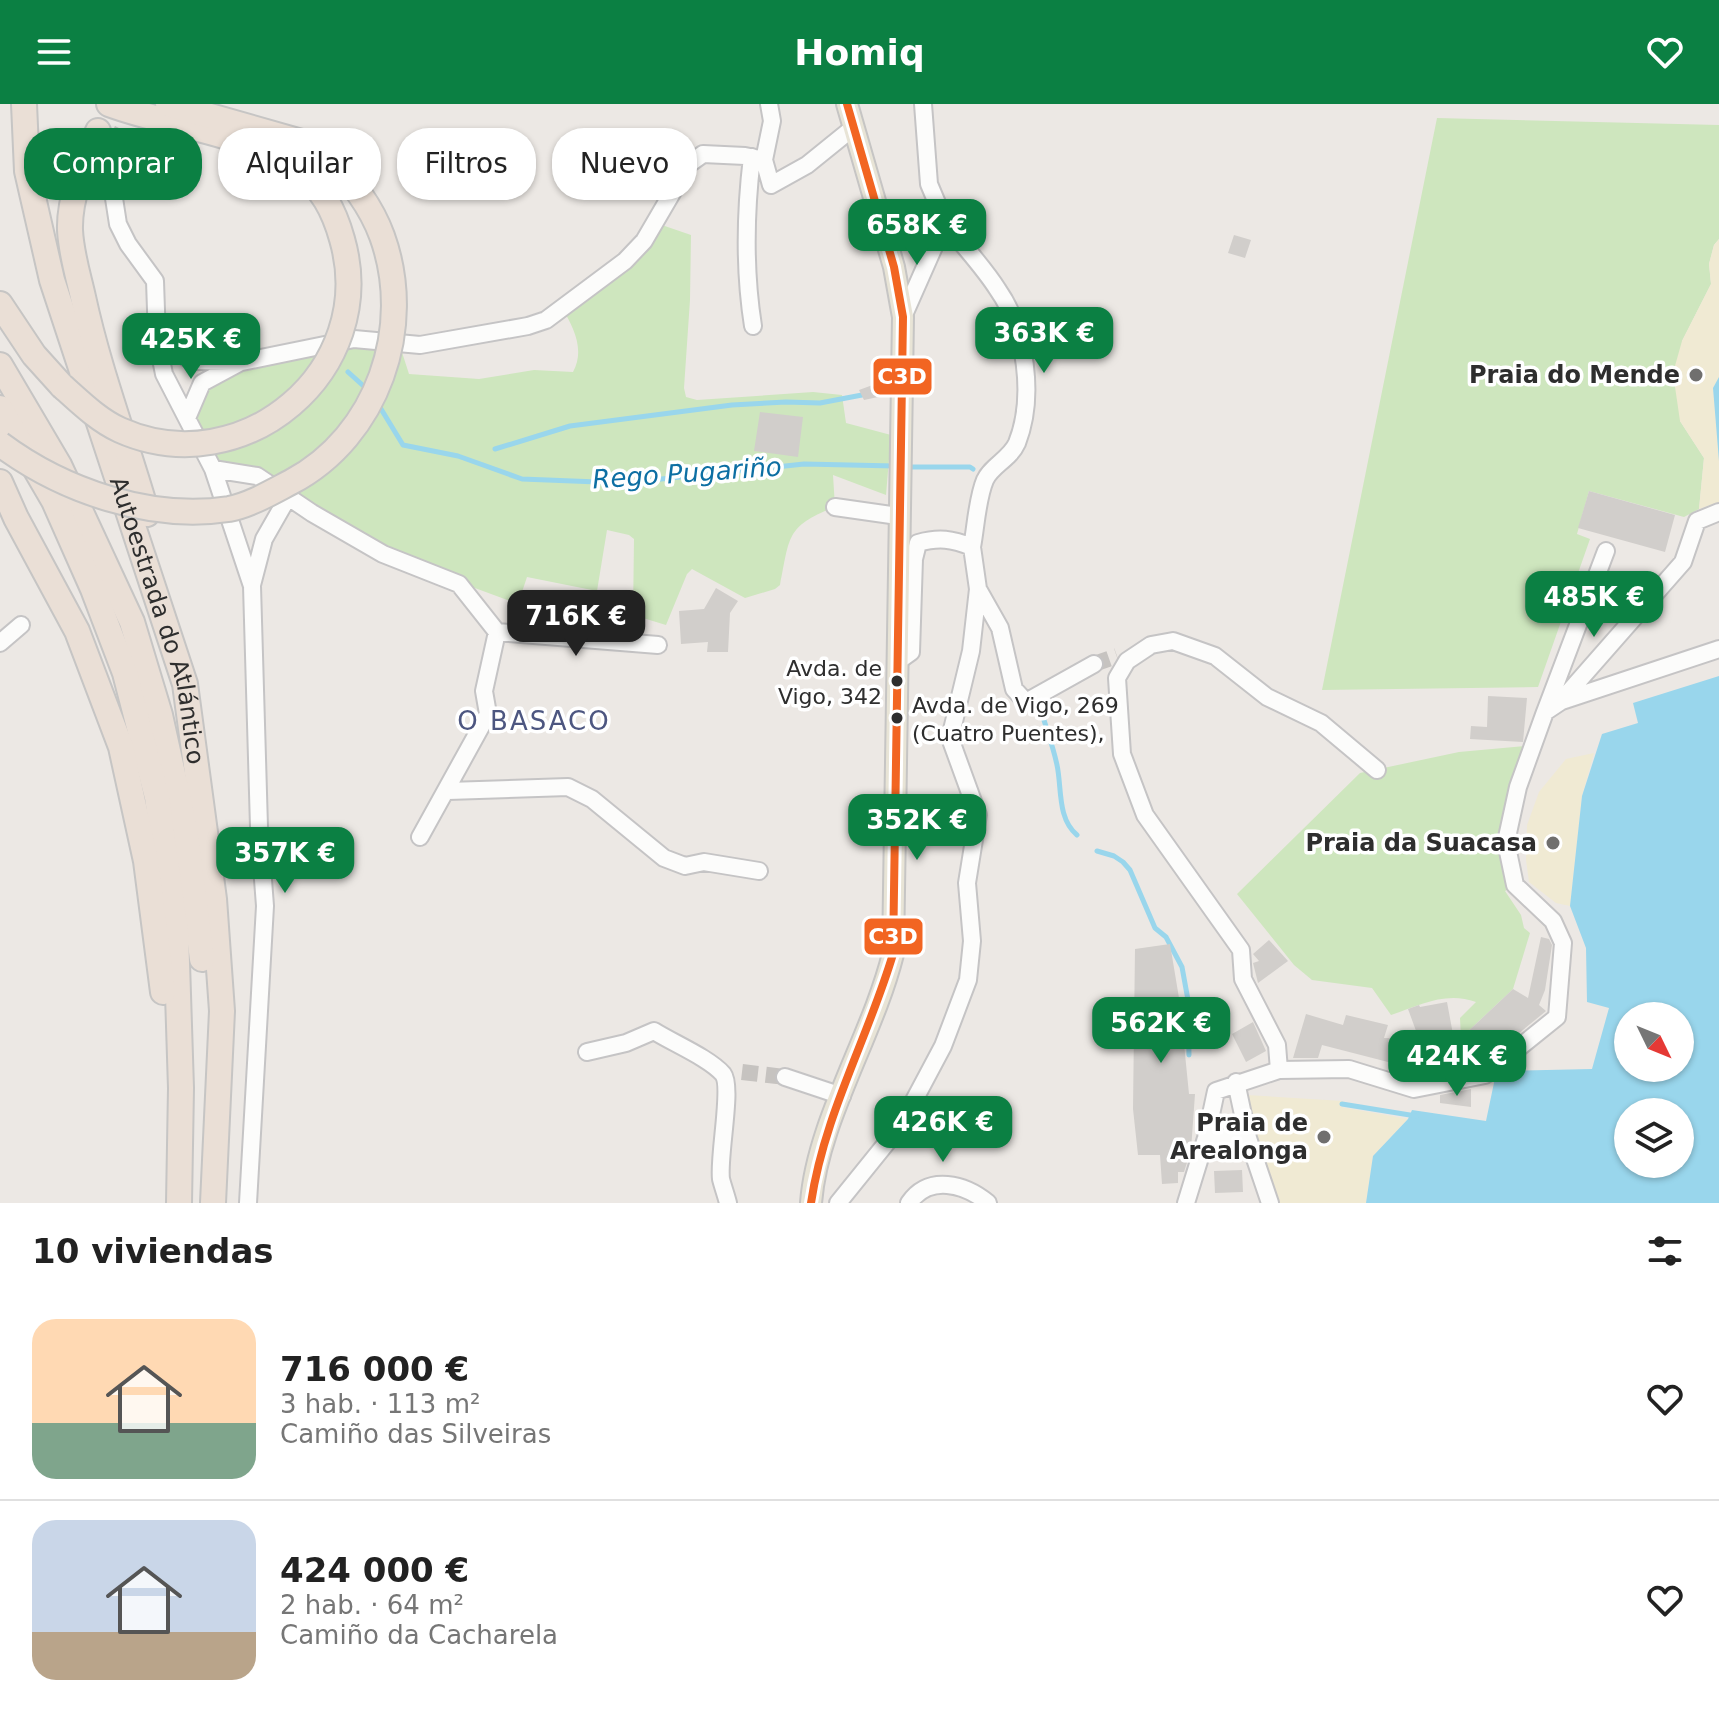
<!DOCTYPE html>
<html lang="es">
<head>
<meta charset="utf-8">
<style>
	body { margin:0; font-family:"DejaVu Sans",sans-serif; background:#f6f6f6; color:#222; height:100vh; display:flex; flex-direction:column; font-size:30px; white-space:nowrap }
	* { box-sizing:border-box; margin:0 }
	p { font-size:26px; color:#767676 }
	.icon { flex:none; width:44px; height:44px; fill:none; stroke:currentColor; stroke-width:2; stroke-linecap:round; stroke-linejoin:round }
	.map { position:relative; height:1099px; overflow:hidden }
	.drawer { display:flex; flex-direction:column; background:#fff; flex:1 }
	.drawer>* { flex:none }
	.top-card { position:absolute; left:24px; top:24px; width:800px; height:72px; display:flex; gap:16px }
	.needle { width:52px; rotate:133deg }
	.tools { position:absolute; left:1614px; top:898px; display:grid; gap:16px }
	.tools a { display:grid; place-items:center; width:80px; height:80px; border-radius:50%; background:#fff; box-shadow:0 2px 6px #0004; font-size:40px }
	.price { position:absolute; translate:-50% -68px; padding:0 18px; border-radius:16px; background:#0b8043; color:#fff; font-size:26px; line-height:52px; filter:drop-shadow(0 2px 4px #0008) }
	.price::after { content:''; position:absolute; left:50%; top:48px; width:24px; height:18px; margin-left:-12px; background:inherit; clip-path:polygon(0 0,100% 0,50% 100%) }
	.price.current { background:#222; color:#fff }
	ul { padding:0; list-style:none }
	li { display:flex; align-items:center; gap:24px; height:200px; padding:0 32px }
	li+li { border-top:2px solid #e0e0e0 }
	li span { display:grid; place-items:center; flex:none; width:224px; height:160px; border-radius:24px; color:#555 }
	li>.icon { margin-inline-start:auto }
	span .icon { width:96px; height:96px; fill:#fffc; stroke-width:1 }
	li b { font-size:34px }
	h2 { display:flex; justify-content:space-between; align-items:center; height:96px; padding:0 32px; font-size:34px }
	.pill { padding:0 28px; border-radius:32px; background:#fff; box-shadow:0 2px 6px #0004; font-size:28px; line-height:72px }
	.pill.current { background:#0b8043; color:#fff }
	header { display:flex; justify-content:space-between; align-items:center; height:104px; padding:0 32px; background:#0b8043; color:#fff; font-size:36px; font-weight:700 }
	.map>svg:first-child { display:block }
	.green { fill:#cee6be }
	.sand { fill:#f0ead3 }
	.water { fill:#99d6ec; fill-rule:evenodd }
	.lines { fill:none; stroke-linecap:round; stroke-linejoin:round }
	.stream { stroke:#99d6ec; stroke-width:5 }
	.building { fill:#d1cecb }
	.minor-tunnel { stroke:#c6c3c0; stroke-width:16; stroke-dasharray:16 8; stroke-linecap:butt }
	.minor-casing { stroke:#c5c4c5; stroke-width:20 }
	.major-casing { stroke:#c6c5c4; stroke-width:24 }
	.highway-casing { stroke:#c6c5c4; stroke-width:28 }
	.minor { stroke:#fcfcfb; stroke-width:16 }
	.major { stroke:#e8e4d6; stroke-width:20 }
	.highway { stroke:#eadfd6; stroke-width:24 }
	.highway-bridge-casing { stroke:#c6c5c4; stroke-width:28; stroke-linecap:butt }
	.highway-bridge { stroke:#eadfd6; stroke-width:24 }
	.bus-1-casing { stroke:#fff; stroke-width:14 }
	.bus-1 { stroke:#f26522; stroke-width:8 }
	.poi-dot { fill:#706f6e; stroke:#fff; stroke-width:3 }
	.bus-dot { fill:#2e2e2e; stroke:#fff; stroke-width:3 }
	.labels { text-anchor:middle; stroke-width:7; stroke-linejoin:round; paint-order:stroke }
	.bus-label { font-size:22px; fill:#2e2e2e; stroke:#fff; text-anchor:end }
	.poi-label { font-size:24px; font-weight:bold; fill:#2e2e2e; stroke:#fff; text-anchor:end }
	.street-label { font-size:24px; fill:#2e2e2e; stroke:#fff }
	.water-label { font-size:26px; font-style:italic; fill:#0d6fa3; stroke:#fff }
	.neighbourhood-label { font-size:26px; letter-spacing:2px; fill:#4d5680; stroke:#fff }
	.line-badge { stroke:#fff; stroke-width:3 }
	.badge-label { font-size:22px; text-anchor:middle; font-weight:bold; fill:#fff }
</style>
</head>
<body>
<header><svg class="icon" aria-label="menu" viewBox="0 0 24 24"><path d="M4 6h16M4 12h16M4 18h16"/></svg>Homiq<svg class="icon" aria-label="heart" viewBox="0 0 24 24"><path d="M12 20l-8-8c-3-5 5-10 8-4 3-6 11-1 8 4z"/></svg></header>
<div class="map">
<svg width="1719" height="1099" viewBox="0 0 1719 1099">
	<rect width="100%" height="100%" fill="#ece8e4"/>
	<path class="green" d="M 1437,14 L 1719,21 L 1719,135 L 1714,141 L 1709,160 L 1711,180 L 1682,237 L 1680,317 L 1704,354 L 1699,405 L 1684,413 L 1589,387 L 1577,430 L 1590,435 L 1538,583 L 1322,586 Z
		M 656,119 L 691,131 L 690,196 L 684,284 L 686,293 L 697,296 L 813,288 L 842,291 L 846,319 L 891,331 L 886,391 L 833,371 L 835,403 C 786,422 790,432 780,481 L 775,485 L 745,494 L 692,465 L 687,470 L 666,521 L 633,511 L 634,435 L 629,431 L 607,426 L 597,487 L 527,473 L 518,500 L 383,450 L 257,373 L 213,365 L 187,314 L 202,279 L 244,257 L 354,235 L 399,239 L 409,270 L 479,275 L 534,266 L 573,268 C 585,246 574,224 562,204 Z
		M 1525,642 L 1512,683 L 1510,784 L 1505,787 L 1521,811 L 1524,824 L 1530,829 L 1513,885 L 1461,934 L 1460,914 L 1476,898 C 1446,887 1420,901 1391,911 L 1372,884 L 1312,876 L 1294,861 L 1237,790 L 1360,669 L 1459,648 Z"/>
	<path class="sand" d="M 1719,135 L 1719,273 L 1713,284 L 1719,357 L 1719,398 L 1699,405 L 1704,354 L 1680,317 L 1673,269 L 1682,237 L 1711,180 L 1709,160 L 1714,141 Z
		M 1594,649 L 1582,692 L 1570,802 L 1556,799 L 1529,778 L 1526,756 L 1527,721 L 1539,688 L 1566,655 Z
		M 1246,991 L 1343,997 L 1341,1003 L 1408,1015 L 1373,1052 L 1366,1099 L 1276,1099 Z"/>
	<path class="water" d="M 1719,273 L 1719,357 L 1713,284 Z
		M 1719,572 L 1719,1099 L 1366,1099 L 1373,1052 L 1408,1015 L 1412,1006 L 1486,1017 L 1495,974 L 1503,967 L 1592,965 L 1609,904 L 1587,898 L 1586,844 L 1570,802 L 1582,692 L 1602,630 L 1638,619 L 1633,599 ZM 1628,912 L 1680,912 L 1680,964 L 1628,964 ZM 1628,1008 L 1680,1008 L 1680,1060 L 1628,1060 Z"/>
	<g class="lines">
		<path class="stream" d="M 348,268 L 368,286
			M 378,300 L 403,341 L 458,352 L 522,375 L 623,379 L 804,360 L 895,362
			M 495,345 L 570,322 L 732,301 L 786,298 L 820,299 L 862,291
			M 905,363 L 970,363 L 973,365
			M 1041,606 C 1046,624 1053,642 1057,661 C 1062,684 1057,714 1077,731
			M 1097,747 L 1114,752 L 1123,758 L 1130,766 L 1155,824 L 1166,833 L 1182,863 L 1188,896 L 1189,951
			M 1342,1000 L 1416,1012"/>
	</g>
	<path class="building" d="M 1234,131 L 1251,136 L 1245,154 L 1228,149 Z
		M 889,275 L 889,285 L 878,293 L 864,296 L 859,286 Z
		M 760,308 L 803,313 L 798,353 L 754,347 Z
		M 1589,387 L 1675,411 L 1665,448 L 1578,424 Z
		M 716,484 L 738,497 L 730,509 L 728,548 L 707,548 L 708,538 L 681,540 L 679,507 L 704,505 Z
		M 1488,592 L 1527,594 L 1523,638 L 1470,635 L 1471,622 L 1487,623 Z
		M 1541,833 L 1549,835 L 1552,841 L 1545,886 L 1539,901 L 1546,907 L 1484,958 L 1461,934 L 1513,885 L 1528,894 Z
		M 1269,836 L 1288,857 L 1258,879 L 1253,859 L 1259,857 L 1253,850 Z
		M 1170,840 L 1180,900 L 1189,990 L 1195,990 L 1191,1046 L 1184,1068 L 1178,1068 L 1178,1079 L 1162,1080 L 1160,1051 L 1138,1051 L 1133,1005 L 1135,845 Z
		M 1447,898 L 1455,941 L 1445,944 L 1450,967 L 1418,973 L 1413,958 L 1388,958 L 1322,941 L 1318,954 L 1293,954 L 1306,910 L 1343,921 L 1346,911 L 1388,921 L 1384,934 L 1419,935 L 1408,905 L 1419,901 L 1420,903 Z
		M 1253,918 L 1266,947 L 1246,958 L 1232,930 Z
		M 1471,985 L 1471,1003 L 1440,999 L 1440,991 Z
		M 1242,1066 L 1243,1088 L 1215,1089 L 1214,1067 Z"/>
	<g class="lines">
		<path class="minor-tunnel" d="M 115,40 L 135,0
			M 1094,560 L 1117,552
			M 742,968 L 785,973"/>
		<g class="minor-casing">
			<path id="minor" d="M 115,40 L 111,75 L 118,120 L 128,140 L 155,177 L 157,235 L 164,270 L 213,365 L 252,482 L 259,723 L 265,802 L 248,1099
				M 752,53 C 745,111 744,165 753,222
				M 764,56 L 772,17 L 769,0
				M 945,118 C 962,141 983,162 998,186 C 1026,226 1035,293 1017,339 C 1010,355 991,362 985,376 C 977,395 976,422 972,443
				M 903,213 L 945,118 L 929,80 L 923,0
				M 157,235 L 192,257 L 242,258 L 354,235 L 420,241 L 528,222 L 546,216 L 625,157 L 644,137 L 689,60 L 703,50 L 745,52 L 764,56 L 771,81 L 807,61 L 854,23
				M 187,314 L 202,279 L 241,258
				M 213,365 L 257,372 L 312,409 L 383,450 L 459,480 L 497,528 L 484,587 L 488,610 L 420,733
				M 835,403 L 898,412
				M 252,481 L 264,435 L 288,393
				M 497,528 L 658,541
				M 0,539 L 21,521
				M 897,558 L 911,548 L 914,455 L 918,439 C 939,433 952,435 972,443 L 978,485 L 1000,524 L 1014,585 L 1026,598 L 1094,560
				M 1562,597 L 1719,545
				M 1545,608 L 1606,447
				M 448,687 L 568,683 L 592,695 L 664,754 L 685,762 L 704,758 L 759,767
				M 587,948 L 626,939 L 654,927 C 673,939 709,954 723,970 C 733,983 718,1052 721,1075 C 723,1083 726,1091 728,1099
				M 1279,966 L 1277,941 L 1243,875 L 1241,846 L 1145,711 L 1122,650 L 1117,574 L 1127,557 L 1151,541 L 1173,537 L 1215,552 L 1267,593 L 1321,619 L 1377,666
				M 785,973 L 842,992
				M 1236,978 L 1248,1034 L 1270,1099
				M 1206,1034 L 1248,1034
				M 838,1099 L 901,1021 L 943,942 L 968,876 L 972,837 L 967,779 L 978,711 L 950,634 L 971,547 L 978,485
				M 909,1099 C 929,1070 965,1080 988,1099
				M 1186,1099 L 1206,1034 L 1216,987 L 1279,966 L 1349,965 L 1414,985 L 1485,971 L 1557,913 L 1563,839 L 1553,817 L 1515,781 L 1506,738 L 1518,683 L 1545,608 L 1560,598 L 1683,458 L 1697,417 L 1719,408"/>
		</g>
		<g class="major-casing">
			<path id="major" d="M 811,1099 C 817,1018 873,931 893,850 L 903,213 L 894,163 L 847,0"/>
		</g>
		<g class="highway-casing">
			<g id="highway">
				<path id="s1" d="M 24,0 L 27,67 L 52,176 L 185,580 L 214,795 L 222,907 L 213,1099"/>
				<path d="M 109,0 C 171,23 242,27 298,65"/>
				<path d="M 168,0 L 305,39 L 323,48"/>
				<path d="M 98,27 C 85,57 69,92 70,126 C 71,149 78,171 83,193 C 99,267 126,337 147,410"/>
				<path d="M 0,200 L 34,251 L 62,282"/>
				<path d="M 0,261 L 59,361 L 132,518 L 160,611 L 185,724 L 202,855"/>
				<path d="M 0,304 L 54,397 L 93,485 L 125,569 L 157,693 L 176,828 L 181,984 L 179,1099"/>
				<path d="M 0,378 L 16,414 L 77,527 L 121,643 L 146,757 L 163,888"/>
			</g>
		</g>
		<use href="#minor" class="minor"/>
		<use href="#major" class="major"/>
		<use href="#highway" class="highway"/>
		<g class="highway-bridge-casing">
			<path id="highway-bridge" d="M 62,282 C 80,298 98,316 120,326 C 243,381 380,266 342,135 C 334,106 322,84 298,65
				M 0,340 C 63,387 151,417 229,405 C 250,401 272,388 291,378 C 378,332 415,223 382,132 C 370,99 348,72 323,48"/>
		</g>
		<use href="#highway-bridge" class="highway-bridge"/>
		<g class="bus-1-casing">
			<path id="bus-1" d="M 811,1099 C 824,1011 868,934 893,850 L 903,213 L 894,163 L 847,0"/>
		</g>
		<use href="#bus-1" class="bus-1"/>
	</g>
	<g class="poi-dot">
		<circle cx="1696" cy="271" r="8"/>
		<circle cx="1553" cy="739" r="8"/>
		<circle cx="1324" cy="1033" r="8"/>
	</g>
	<g class="bus-dot">
		<circle cx="897" cy="577" r="7"/>
		<circle cx="897" cy="614" r="7"/>
	</g>
	<g class="labels">
		<g class="bus-label">
			<text x="882" y="572">Avda. de<tspan x="882" dy="28">Vigo, 342</tspan></text>
			<text x="912" y="609" text-anchor="start">Avda. de Vigo, 269<tspan x="912" dy="28">(Cuatro Puentes),</tspan></text>
		</g>
		<g class="poi-label">
			<text x="1680" y="279">Praia do Mende</text>
			<text x="1537" y="747">Praia da Suacasa</text>
			<text x="1308" y="1027">Praia de<tspan x="1308" dy="28">Arealonga</tspan></text>
		</g>
		<g class="street-label">
			<text dy="8" stroke="none"><textPath href="#s1" startOffset="536">Autoestrada do Atlántico</textPath></text>
		</g>
		<g class="water-label">
			<text transform="translate(687 369) rotate(-4)" y="9">Rego Pugariño</text>
		</g>
		<g class="neighbourhood-label">
			<text x="534" y="626">O BASACO</text>
		</g>
	</g>
	<g class="line-badge">
		<rect x="872" y="253" width="61" height="39" rx="8" fill="#f26522"/>
		<rect x="863" y="813" width="61" height="39" rx="8" fill="#f26522"/>
	</g>
	<g class="badge-label">
		<text x="902" y="280">C3D</text>
		<text x="893" y="840">C3D</text>
	</g>
</svg>
<div class="tools">
<a><svg class="needle" viewBox="-14 -14 28 28"><path d="M0-13l5 13h-10z" fill="#e53935"/><path d="M0 13l5-13h-10z" fill="#767676"/></svg></a>
<a><svg class="icon" aria-label="layers" viewBox="0 0 24 24"><path d="M12 4l9 5-9 5-9-5zM3 14l9 5 9-5"/></svg></a>
</div>
<b class="price" style="left:917px;top:163px">658K €</b>
<b class="price" style="left:1044px;top:271px">363K €</b>
<b class="price" style="left:191px;top:277px">425K €</b>
<b class="price" style="left:1594px;top:535px">485K €</b>
<b class="price current" style="left:576px;top:554px">716K €</b>
<b class="price" style="left:917px;top:758px">352K €</b>
<b class="price" style="left:285px;top:791px">357K €</b>
<b class="price" style="left:1161px;top:961px">562K €</b>
<b class="price" style="left:1457px;top:994px">424K €</b>
<b class="price" style="left:943px;top:1060px">426K €</b>
<div class="top-card">
<a class="pill current">Comprar</a>
<a class="pill">Alquilar</a>
<a class="pill">Filtros</a>
<a class="pill">Nuevo</a>
</div>
</div>
<section class="drawer">
<h2>10 viviendas<svg class="icon" aria-label="filters" viewBox="0 0 24 24"><path d="M4 7h16M4 17h16"/><circle cx="9" cy="7" r="2"/><circle cx="15" cy="17" r="2"/></svg></h2>
<ul>
<li><span style="background:linear-gradient(#ffd9b3 65%,#7fa58c 0)"><svg class="icon" aria-label="home" viewBox="0 0 24 24"><path d="M3 11l9-7 9 7M6 9v11h12V9"/></svg></span><div><b>716 000 €</b><p>3 hab. · 113 m²</p><p>Camiño das Silveiras</p></div><svg class="icon" aria-label="heart" viewBox="0 0 24 24"><path d="M12 20l-8-8c-3-5 5-10 8-4 3-6 11-1 8 4z"/></svg></li>
<li><span style="background:linear-gradient(#c9d6e8 70%,#b9a48a 0)"><svg class="icon" aria-label="home" viewBox="0 0 24 24"><path d="M3 11l9-7 9 7M6 9v11h12V9"/></svg></span><div><b>424 000 €</b><p>2 hab. · 64 m²</p><p>Camiño da Cacharela</p></div><svg class="icon" aria-label="heart" viewBox="0 0 24 24"><path d="M12 20l-8-8c-3-5 5-10 8-4 3-6 11-1 8 4z"/></svg></li>
</ul>
</section>
</body>
</html>
